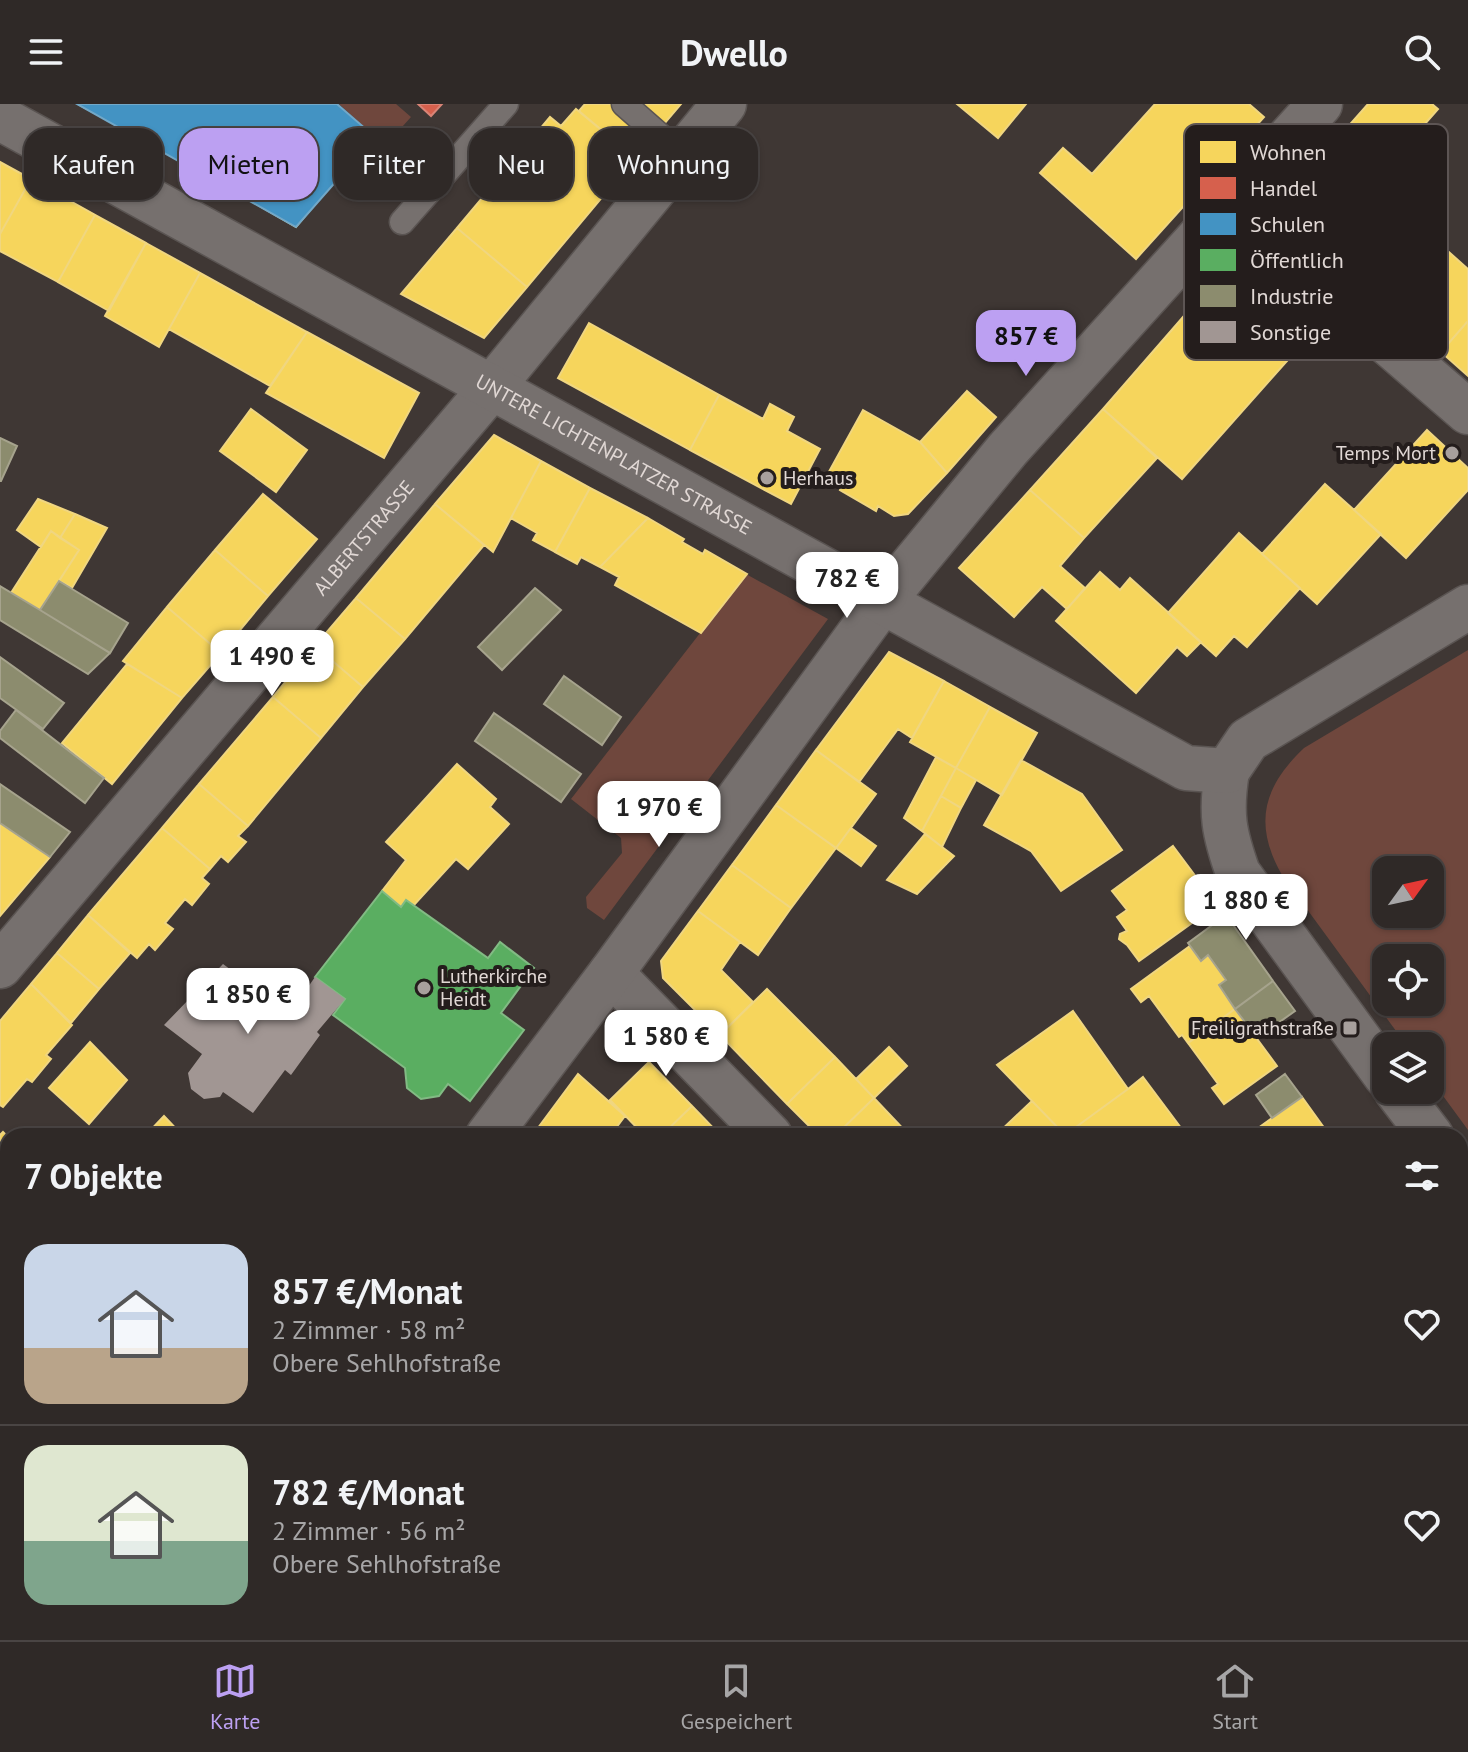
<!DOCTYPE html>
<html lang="de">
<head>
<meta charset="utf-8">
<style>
	body { margin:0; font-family:"PT Sans",sans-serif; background:#37312f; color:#f1f3f6; height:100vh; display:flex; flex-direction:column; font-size:30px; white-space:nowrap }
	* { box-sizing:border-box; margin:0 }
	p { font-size:26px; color:#a7a6a7 }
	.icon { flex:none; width:44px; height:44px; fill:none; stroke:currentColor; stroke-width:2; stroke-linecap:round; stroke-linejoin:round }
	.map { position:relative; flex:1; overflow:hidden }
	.sheet { position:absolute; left:0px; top:1024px; width:1468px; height:512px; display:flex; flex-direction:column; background:#2f2927; border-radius:24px 24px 0 0; box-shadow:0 2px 6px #0004,0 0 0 2px #4a4544 }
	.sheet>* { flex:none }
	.hud { position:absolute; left:24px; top:24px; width:800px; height:72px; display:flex; gap:16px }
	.needle { width:52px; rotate:57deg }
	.tools { position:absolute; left:1372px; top:752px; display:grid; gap:16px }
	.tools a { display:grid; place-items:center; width:72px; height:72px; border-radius:16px; background:#2f2927; box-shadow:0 2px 6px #0004,0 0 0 2px #4a4544; font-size:40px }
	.price { position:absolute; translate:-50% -68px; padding:0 18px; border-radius:16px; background:#fff; color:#222; font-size:26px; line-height:52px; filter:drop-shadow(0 2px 4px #0008) }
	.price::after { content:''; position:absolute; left:50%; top:48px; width:24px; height:18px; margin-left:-12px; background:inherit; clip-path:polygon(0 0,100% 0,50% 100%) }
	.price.current { background:#bca0f2; color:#111 }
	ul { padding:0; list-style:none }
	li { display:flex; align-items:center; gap:24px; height:200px; padding:0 24px }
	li+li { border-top:2px solid #4a4544 }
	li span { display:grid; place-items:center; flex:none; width:224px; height:160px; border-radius:24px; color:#555 }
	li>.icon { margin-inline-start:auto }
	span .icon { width:96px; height:96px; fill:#fffc; stroke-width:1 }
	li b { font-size:34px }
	h2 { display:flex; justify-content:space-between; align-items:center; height:96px; padding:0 24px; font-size:34px }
	.pill { padding:0 28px; border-radius:24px; background:#2f2927; box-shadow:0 2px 6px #0004,0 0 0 2px #4a4544; font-size:28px; line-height:72px }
	.pill.current { background:#bca0f2; color:#111 }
	header { display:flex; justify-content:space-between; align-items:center; height:104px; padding:0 24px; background:#2f2927; font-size:36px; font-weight:600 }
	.dock { display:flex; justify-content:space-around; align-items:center; height:112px; border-top:2px solid #4a4544; background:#2f2927; font-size:22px; color:#a7a6a7 }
	.dock a { display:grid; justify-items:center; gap:4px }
	.dock .current { color:#bca0f2 }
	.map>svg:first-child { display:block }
	.green { fill:#6f473d; fill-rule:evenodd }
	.homes { fill:#f6d55c; stroke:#f0d680; stroke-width:2 }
	.shops { fill:#d6604d; stroke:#d98476; stroke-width:2 }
	.schools { fill:#4393c3; stroke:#72a8c8; stroke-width:2 }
	.public { fill:#5aae61; stroke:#82bb84; stroke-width:2 }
	.industry { fill:#8c8c6e; stroke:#a6a38d; stroke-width:2 }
	.building { fill:#a19693 }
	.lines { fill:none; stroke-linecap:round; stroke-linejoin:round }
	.service-casing { stroke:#5a5452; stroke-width:27 }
	.minor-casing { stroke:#5a5452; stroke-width:47 }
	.tertiary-casing { stroke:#5a5452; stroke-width:47 }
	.secondary-casing { stroke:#5a5452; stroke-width:47 }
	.service { stroke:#76706e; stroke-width:24 }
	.minor { stroke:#76706e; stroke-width:44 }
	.tertiary { stroke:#76706e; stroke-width:44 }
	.secondary { stroke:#76706e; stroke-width:44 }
	.poi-dot { fill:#a8a09d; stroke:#241d1c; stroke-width:3 }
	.labels { text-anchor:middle; stroke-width:8; stroke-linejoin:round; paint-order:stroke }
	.poi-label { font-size:20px; fill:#e1d8d5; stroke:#241d1c; text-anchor:end }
	.street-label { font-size:20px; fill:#e1d8d5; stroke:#241d1c }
	.key { fill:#241d1c; stroke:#5d5554; stroke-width:2 }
	.key-label { font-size:22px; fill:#e1d8d5 }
</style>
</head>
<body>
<header><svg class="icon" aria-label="menu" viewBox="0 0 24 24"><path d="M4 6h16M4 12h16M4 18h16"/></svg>Dwello<svg class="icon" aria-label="search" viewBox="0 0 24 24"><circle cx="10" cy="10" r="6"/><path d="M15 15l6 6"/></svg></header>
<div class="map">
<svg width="1468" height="1536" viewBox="0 0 1468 1536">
	<rect width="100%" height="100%" fill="#3f3734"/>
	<path class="green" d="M 339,0 L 396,0 L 411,13 L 385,42 Z
		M 746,470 L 828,515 L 604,816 L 587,804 L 586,793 L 622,749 L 621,734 L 571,695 Z
		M 1468,546 L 1468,1026 L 1430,974 L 1430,942 L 1407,942 L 1282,771 C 1253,720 1263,683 1304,644 ZM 1430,766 L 1430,810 L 1386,810 L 1386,766 ZM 1430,854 L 1430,898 L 1386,898 L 1386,854 Z"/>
	<path class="homes" d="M 78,0 L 107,0 L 98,11 Z
		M 161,0 L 279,0 L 299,19 L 361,45 L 296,123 L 142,34 Z
		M 585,0 L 681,0 L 635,54 L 579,7 Z
		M 957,0 L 1026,0 L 998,34 Z
		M 1155,0 L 1249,0 L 1264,13 L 1136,155 L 1040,69 L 1063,44 L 1092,70 Z
		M 1368,0 L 1432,0 L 1438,5 L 1380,71 L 1338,34 Z
		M 576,5 L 635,54 L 527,183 L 457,124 L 550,13 L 561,22 Z
		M 0,58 L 31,75 L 0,130 Z
		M 31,75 L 95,111 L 58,178 L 0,147 L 0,130 Z
		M 1389,97 L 1410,114 L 1414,109 L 1436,128 L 1432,133 L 1468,165 L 1468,217 L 1441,248 L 1337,158 Z
		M 95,111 L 146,139 L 109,207 L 58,178 Z
		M 457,124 L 527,183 L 484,234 L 401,190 Z
		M 146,139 L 200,169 L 159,243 L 105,212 Z
		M 1230,159 L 1311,230 L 1182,375 L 1103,305 Z
		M 200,169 L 307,228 L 270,282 L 169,225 Z
		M 1468,217 L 1468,272 L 1441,248 Z
		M 589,219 L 719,291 L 690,346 L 558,274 Z
		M 307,228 L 419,289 L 384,354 L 266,289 Z
		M 967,287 L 996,313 L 947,369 L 920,338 Z
		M 719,291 L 763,315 L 770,300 L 794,313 L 787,327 L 820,345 L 791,400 L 690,346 Z
		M 251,305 L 307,346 L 276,388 L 220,347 Z
		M 1103,305 L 1157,354 L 1084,434 L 1030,386 Z
		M 863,306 L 920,338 L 947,369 L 908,410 L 894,412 L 878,402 L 876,407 L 840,386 L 842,382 L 826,373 Z
		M 1427,326 L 1468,364 L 1468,386 L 1406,454 L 1354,406 Z
		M 494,331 L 541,357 L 493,448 L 435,400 Z
		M 541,357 L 590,384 L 555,448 L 533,436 L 537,429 L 511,414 Z
		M 1325,380 L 1381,430 L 1317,500 L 1262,450 Z
		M 590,384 L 648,414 L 600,463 L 581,453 L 577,460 L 555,448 Z
		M 1030,386 L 1084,434 L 1060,462 L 1085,484 L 1067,505 L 1042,483 L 1014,513 L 959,464 Z
		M 263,390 L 317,435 L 268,492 L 215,446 Z
		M 38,395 L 75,410 L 60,434 L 51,427 L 41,443 L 17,426 Z
		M 435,400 L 484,441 L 405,535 L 356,494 Z
		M 75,410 L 107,424 L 72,484 L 59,477 L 79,446 L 60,434 Z
		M 648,414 L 684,435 L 682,438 L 703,450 L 705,446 L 747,470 L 701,529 L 615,481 L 619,473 L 600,463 Z
		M 51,427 L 79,446 L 40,506 L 11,489 Z
		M 1239,429 L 1300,484 L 1247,543 L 1234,532 L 1216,552 L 1168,509 Z
		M 215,446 L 268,492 L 221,549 L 167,503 Z
		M 1100,468 L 1120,486 L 1130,474 L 1201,538 L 1187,552 L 1177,543 L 1136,589 L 1056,517 Z
		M 356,494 L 405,535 L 363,583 L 315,542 Z
		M 167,503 L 221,549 L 182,594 L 123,557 Z
		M 315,542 L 363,583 L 321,634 L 273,593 Z
		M 889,548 L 944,577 L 912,634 L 898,625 L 859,678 L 816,646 Z
		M 127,560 L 182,594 L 112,680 L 62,639 Z
		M 944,577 L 990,603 L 956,664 L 910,638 Z
		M 273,593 L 321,634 L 248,722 L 199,680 Z
		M 990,603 L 1037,629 L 1002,691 L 956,664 Z
		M 816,646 L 876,690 L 836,744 L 776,701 Z
		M 936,653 L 956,664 L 922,727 L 904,714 Z
		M 1021,656 L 1082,690 L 1122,746 L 1061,787 L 1031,747 L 984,721 Z
		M 457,660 L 496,695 L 490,703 L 509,720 L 468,765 L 456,755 L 414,801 L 406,796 L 401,803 L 382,787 L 406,756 L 386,738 Z
		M 956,664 L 976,676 L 961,704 L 941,692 Z
		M 199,680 L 248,722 L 238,732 L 246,738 L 228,758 L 221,752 L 210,765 L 162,724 Z
		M 941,692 L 961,704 L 942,743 L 922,727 Z
		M 776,701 L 836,744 L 791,804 L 732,761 Z
		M 0,719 L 50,753 L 0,812 Z
		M 162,724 L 210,765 L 202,774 L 209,780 L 192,801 L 185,795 L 165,819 L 173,825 L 155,846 L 149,840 L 137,854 L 88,811 Z
		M 851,724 L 876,742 L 861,762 L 836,744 Z
		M 925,730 L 954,752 L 917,790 L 887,776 Z
		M 1173,742 L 1217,801 L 1139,857 L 1127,841 L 1119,835 L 1120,830 L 1127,827 L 1117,813 L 1127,806 L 1112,787 Z
		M 732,761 L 791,804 L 758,851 L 698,807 Z
		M 698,807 L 740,838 L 721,866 L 753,898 L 720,931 L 663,874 L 661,857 Z
		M 88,811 L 130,849 L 99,885 L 57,849 Z
		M 1190,842 L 1201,857 L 1208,851 L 1226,876 L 1219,881 L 1235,905 L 1188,939 L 1182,931 L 1179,933 L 1149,892 L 1141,898 L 1131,885 Z
		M 57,849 L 99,885 L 71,919 L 31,880 Z
		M 31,880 L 72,921 L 46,951 L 51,955 L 32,978 L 27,975 L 3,1003 L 0,1001 L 0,917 Z
		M 767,885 L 835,953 L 787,1000 L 720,931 Z
		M 1235,905 L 1277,962 L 1224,1000 L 1212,984 L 1218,980 L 1188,939 Z
		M 1073,907 L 1128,985 L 1065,1031 L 997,961 Z
		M 90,938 L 127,976 L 89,1020 L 49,984 Z
		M 889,943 L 907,962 L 874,994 L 856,975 Z
		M 835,953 L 874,994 L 835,1032 L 819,1032 L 787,1000 Z
		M 649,958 L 692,1002 L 661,1032 L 645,1032 L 610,996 Z
		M 578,970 L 625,1012 L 610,1032 L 532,1032 Z
		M 1143,973 L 1187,1032 L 1065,1031 L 1128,985 Z
		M 1302,993 L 1330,1032 L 1247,1032 L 1272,1014 Z
		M 874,994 L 910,1032 L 835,1032 Z
		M 1032,997 L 1065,1031 L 995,1032 Z
		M 692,1002 L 721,1032 L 661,1032 Z
		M 164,1012 L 183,1032 L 145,1032 Z
		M 3,1028 L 8,1033 L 8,1116 L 0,1109 L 0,1031 Z
		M 0,1201 L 8,1208 L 8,1276 L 0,1285 Z
		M 1468,1244 L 1468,1347 L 1460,1353 L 1460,1250 Z
		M 277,1528 L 283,1531 L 286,1528 L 352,1528 L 357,1534 L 354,1536 L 268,1536 Z
		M 511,1528 L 567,1528 L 560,1536 L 520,1536 Z
		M 567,1528 L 647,1528 L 640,1536 L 560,1536 Z"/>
	<path class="shops" d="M 418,0 L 442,0 L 431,12 Z"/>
	<path class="schools" d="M 77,0 L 337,0 L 375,33 L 296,123 Z"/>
	<path class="public" d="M 382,787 L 401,803 L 406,796 L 488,854 L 500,838 L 534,864 L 501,909 L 524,926 L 470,997 L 448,980 L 439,992 L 421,995 L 407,984 L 405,964 L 333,911 L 345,895 L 315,873 Z"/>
	<path class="industry" d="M 0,334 L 17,342 L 1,377 L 0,377 Z
		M 59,477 L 128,519 L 110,549 L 40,506 Z
		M 0,482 L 40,506 L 110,549 L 88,570 L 0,516 Z
		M 535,484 L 561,506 L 502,566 L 478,543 Z
		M 0,553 L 64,599 L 43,625 L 0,594 Z
		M 564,572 L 621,613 L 602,641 L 544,600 Z
		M 16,606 L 104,674 L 85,699 L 0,634 L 0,627 Z
		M 494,609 L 581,670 L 561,698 L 475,637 Z
		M 0,680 L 70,728 L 50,753 L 0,719 Z
		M 1226,811 L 1273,877 L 1235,905 L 1219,881 L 1226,876 L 1208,851 L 1201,857 L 1188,839 Z
		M 1273,877 L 1295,907 L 1257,934 L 1235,905 Z
		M 1285,970 L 1302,993 L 1272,1014 L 1256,991 Z"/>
	<path class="building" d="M 223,860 L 290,909 L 315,873 L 345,895 L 317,928 L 320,931 L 291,971 L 285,966 L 253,1009 L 223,988 L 220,993 L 204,995 L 191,985 L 188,969 L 202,950 L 164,921 Z"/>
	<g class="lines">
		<g class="service-casing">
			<path id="service" d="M 624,0 L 682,51
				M 402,118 L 506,0"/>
		</g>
		<g class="minor-casing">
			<g id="minor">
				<path d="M 1228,101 L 1468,308"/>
				<path id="s1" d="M 0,862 L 492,283 L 724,0"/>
				<path d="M 611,869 L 770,1032"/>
				<path d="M 488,1032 L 611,869 L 883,497 L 1008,345 L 1320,0"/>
				<path d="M 0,1151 L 8,1158"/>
				<path d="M 423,1528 L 432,1536"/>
				<path d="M 1253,1528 L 1259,1536"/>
				<path d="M 1365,1528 L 1468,1529"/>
				<path d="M 824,1536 L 838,1528"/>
			</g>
		</g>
		<g class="tertiary-casing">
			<path id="tertiary" d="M 1227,667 C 1220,710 1224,729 1238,769 L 1386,972
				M 1396,986 L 1431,1032
				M 1460,1071 L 1468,1082"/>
		</g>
		<g class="secondary-casing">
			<g id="secondary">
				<path id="s2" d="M 0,14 L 1186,664 L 1227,667 L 1248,636 L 1468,503"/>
			</g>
		</g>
		<use href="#service" class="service"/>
		<use href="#minor" class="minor"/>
		<use href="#tertiary" class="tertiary"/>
		<use href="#secondary" class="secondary"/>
	</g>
	<g class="poi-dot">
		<circle cx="1452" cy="349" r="8"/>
		<circle cx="767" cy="374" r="8"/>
		<circle cx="424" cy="884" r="8"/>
		<rect x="1342" y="916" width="16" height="16" rx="4"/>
	</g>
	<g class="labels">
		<g class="poi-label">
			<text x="1436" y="356">Temps Mort</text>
			<text x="783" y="381" text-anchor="start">Herhaus</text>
			<text x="440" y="879" text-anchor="start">Lutherkirche<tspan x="440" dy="23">Heidt</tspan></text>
			<text x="1334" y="931">Freiligrathstraße</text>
		</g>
		<g class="street-label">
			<text dy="7" stroke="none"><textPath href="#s2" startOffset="700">UNTERE LICHTENPLATZER STRASSE</textPath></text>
			<text dy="7" stroke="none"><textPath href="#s1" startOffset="562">ALBERTSTRASSE</textPath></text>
		</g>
	</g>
	<rect x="1184" y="20" width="264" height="236" rx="12" class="key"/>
	<rect x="1200" y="37" width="36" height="22" fill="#f6d55c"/>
	<rect x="1200" y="73" width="36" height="22" fill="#d6604d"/>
	<rect x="1200" y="109" width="36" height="22" fill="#4393c3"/>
	<rect x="1200" y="145" width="36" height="22" fill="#5aae61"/>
	<rect x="1200" y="181" width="36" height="22" fill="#8c8c6e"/>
	<rect x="1200" y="217" width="36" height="22" fill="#a19693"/>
	<g class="key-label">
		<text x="1250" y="56">Wohnen</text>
		<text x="1250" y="92">Handel</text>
		<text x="1250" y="128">Schulen</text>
		<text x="1250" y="164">Öffentlich</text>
		<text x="1250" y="200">Industrie</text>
		<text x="1250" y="236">Sonstige</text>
	</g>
</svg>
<div class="tools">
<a><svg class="needle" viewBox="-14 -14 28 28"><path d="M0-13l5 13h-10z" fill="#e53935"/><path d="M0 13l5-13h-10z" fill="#a7a6a7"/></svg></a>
<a><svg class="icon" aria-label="locate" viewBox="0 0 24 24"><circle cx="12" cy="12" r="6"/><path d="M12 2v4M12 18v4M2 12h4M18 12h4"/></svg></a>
<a><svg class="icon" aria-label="layers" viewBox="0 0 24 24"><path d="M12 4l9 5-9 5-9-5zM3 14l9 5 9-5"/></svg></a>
</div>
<b class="price current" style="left:1026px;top:274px">857 €</b>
<b class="price" style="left:847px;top:516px">782 €</b>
<b class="price" style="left:272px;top:594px">1 490 €</b>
<b class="price" style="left:659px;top:745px">1 970 €</b>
<b class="price" style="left:1246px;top:838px">1 880 €</b>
<b class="price" style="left:248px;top:932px">1 850 €</b>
<b class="price" style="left:666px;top:974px">1 580 €</b>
<div class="hud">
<a class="pill">Kaufen</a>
<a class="pill current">Mieten</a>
<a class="pill">Filter</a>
<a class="pill">Neu</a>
<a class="pill">Wohnung</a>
</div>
<section class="sheet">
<h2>7 Objekte<svg class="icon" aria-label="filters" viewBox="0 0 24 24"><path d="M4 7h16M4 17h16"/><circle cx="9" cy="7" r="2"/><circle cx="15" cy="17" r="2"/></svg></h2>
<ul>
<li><span style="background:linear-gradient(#c9d6e8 65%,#b9a48a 0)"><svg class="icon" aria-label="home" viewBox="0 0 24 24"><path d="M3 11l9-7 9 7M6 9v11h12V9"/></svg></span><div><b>857 €/Monat</b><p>2 Zimmer · 58 m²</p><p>Obere Sehlhofstraße</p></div><svg class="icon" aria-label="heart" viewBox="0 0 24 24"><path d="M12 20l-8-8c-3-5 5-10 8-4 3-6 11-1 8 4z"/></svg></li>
<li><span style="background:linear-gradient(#dfe7d0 60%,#7fa58c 0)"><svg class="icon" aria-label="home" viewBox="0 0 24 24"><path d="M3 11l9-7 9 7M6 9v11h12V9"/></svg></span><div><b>782 €/Monat</b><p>2 Zimmer · 56 m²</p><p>Obere Sehlhofstraße</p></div><svg class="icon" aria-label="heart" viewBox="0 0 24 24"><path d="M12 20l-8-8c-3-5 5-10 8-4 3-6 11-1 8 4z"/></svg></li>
</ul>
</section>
</div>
<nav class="dock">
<a class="current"><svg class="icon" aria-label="map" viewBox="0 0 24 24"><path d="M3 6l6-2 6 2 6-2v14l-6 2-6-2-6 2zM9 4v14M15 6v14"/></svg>Karte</a>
<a><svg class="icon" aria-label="saved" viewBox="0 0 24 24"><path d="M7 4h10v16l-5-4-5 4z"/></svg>Gespeichert</a>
<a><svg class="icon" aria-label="home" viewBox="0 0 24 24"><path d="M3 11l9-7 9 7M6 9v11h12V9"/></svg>Start</a>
</nav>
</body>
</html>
